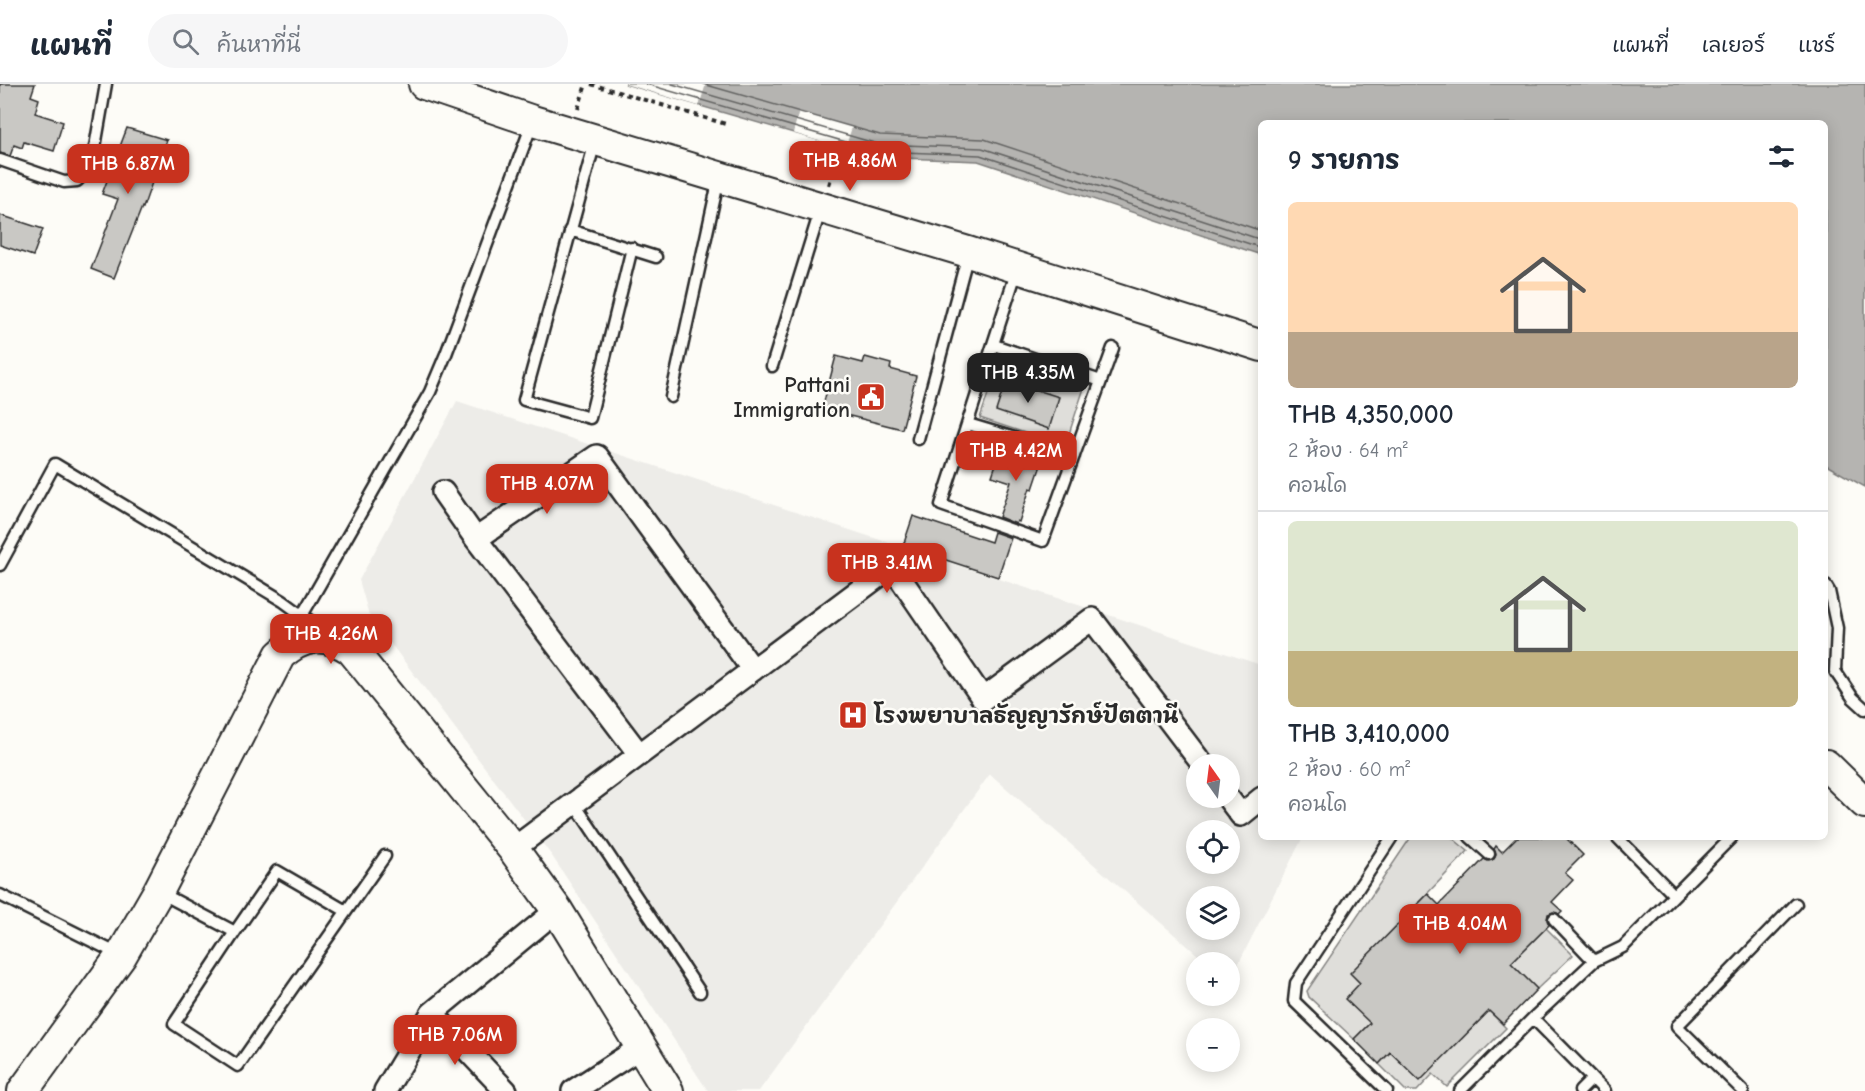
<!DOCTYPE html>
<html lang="th">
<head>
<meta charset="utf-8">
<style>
	body { margin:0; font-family:"Comic Neue","Playpen Sans Thai",sans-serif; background:#f6f6f7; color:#1f2937; height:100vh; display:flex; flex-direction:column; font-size:22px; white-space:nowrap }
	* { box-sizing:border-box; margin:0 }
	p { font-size:20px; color:#747a83 }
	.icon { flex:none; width:33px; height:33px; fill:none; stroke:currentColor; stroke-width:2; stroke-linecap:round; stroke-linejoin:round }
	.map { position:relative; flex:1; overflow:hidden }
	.details { position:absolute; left:1258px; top:36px; width:570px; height:720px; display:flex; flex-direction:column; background:#fff; border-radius:9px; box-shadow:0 3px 15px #0003 }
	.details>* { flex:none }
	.needle { width:39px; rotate:346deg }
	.controls { position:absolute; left:1186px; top:670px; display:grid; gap:12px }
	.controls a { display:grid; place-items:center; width:54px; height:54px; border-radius:50%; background:#fff; box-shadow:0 3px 15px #0003; font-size:30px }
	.price { position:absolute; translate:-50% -51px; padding:0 14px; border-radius:12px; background:#c8321e; color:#fff; font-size:20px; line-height:39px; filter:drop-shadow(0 2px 3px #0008) }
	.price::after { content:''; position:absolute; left:50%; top:36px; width:18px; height:14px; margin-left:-9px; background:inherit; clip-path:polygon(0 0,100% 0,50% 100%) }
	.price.on { background:#222; color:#fff }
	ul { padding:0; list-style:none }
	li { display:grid; align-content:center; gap:12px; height:318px; padding:0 30px }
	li+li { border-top:2px solid #e0e1e3 }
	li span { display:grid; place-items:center; height:186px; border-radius:9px; color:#555 }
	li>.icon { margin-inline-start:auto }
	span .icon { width:108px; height:108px; fill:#fffc; stroke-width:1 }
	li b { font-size:26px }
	h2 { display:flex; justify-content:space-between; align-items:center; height:72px; padding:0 30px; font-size:26px }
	header { display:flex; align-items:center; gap:36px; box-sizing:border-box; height:84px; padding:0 30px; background:#fff; border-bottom:2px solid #e0e1e3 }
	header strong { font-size:28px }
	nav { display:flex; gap:33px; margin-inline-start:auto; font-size:21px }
	.search { width:420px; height:54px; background:#f6f6f7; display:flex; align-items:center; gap:15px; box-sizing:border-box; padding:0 21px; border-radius:33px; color:#747a83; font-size:22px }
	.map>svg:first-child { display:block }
	.built { fill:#edece8; fill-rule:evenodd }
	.green { fill:#dfdeda; stroke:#858482; stroke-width:1.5 }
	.water { fill:#b5b4b1; stroke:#7e7d7b; stroke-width:1.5 }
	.pier { fill:#fdfcf7 }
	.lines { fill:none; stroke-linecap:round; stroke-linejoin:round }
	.shore { stroke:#626261; stroke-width:1.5 }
	.building { fill:#c9c8c4; stroke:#2b2b2b; stroke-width:1.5 }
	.lane-casing { stroke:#2b2b2b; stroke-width:15 }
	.street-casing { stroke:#2b2b2b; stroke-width:26 }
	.secondary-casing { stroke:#2b2b2b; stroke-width:34 }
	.path { stroke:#2b2b2b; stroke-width:4; stroke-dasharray:4.5 4.5; stroke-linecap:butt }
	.lane { stroke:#fdfcf7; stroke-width:10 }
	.street { stroke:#fdfcf7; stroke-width:21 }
	.secondary { stroke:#fdfcf7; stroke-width:30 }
	.labels { text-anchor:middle; stroke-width:5; stroke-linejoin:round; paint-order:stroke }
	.poi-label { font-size:22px; font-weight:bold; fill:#2b2b2b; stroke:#fdfcf7; text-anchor:end }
</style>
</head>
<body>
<header>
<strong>แผนที่</strong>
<div class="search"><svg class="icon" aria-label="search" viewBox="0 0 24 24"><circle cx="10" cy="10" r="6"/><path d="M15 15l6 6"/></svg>ค้นหาที่นี่</div>
<nav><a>แผนที่</a><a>เลเยอร์</a><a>แชร์</a></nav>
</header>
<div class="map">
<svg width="1865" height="1007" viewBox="0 0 1865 1007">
	<rect width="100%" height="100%" fill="#fdfcf7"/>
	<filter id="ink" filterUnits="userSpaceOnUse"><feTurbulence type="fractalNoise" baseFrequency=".0167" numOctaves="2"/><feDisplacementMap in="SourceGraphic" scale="12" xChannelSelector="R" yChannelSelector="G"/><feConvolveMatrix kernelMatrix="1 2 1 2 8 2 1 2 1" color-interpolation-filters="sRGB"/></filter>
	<g filter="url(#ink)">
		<path class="built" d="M 457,317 L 1261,581 L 1262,753 L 1303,753 L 1230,896 L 1230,879 L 1207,879 L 990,690 L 759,1007 L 708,1007 L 552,772 L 369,531 L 359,496 ZM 1197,681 L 1230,681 L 1230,714 L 1197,714 ZM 1197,747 L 1230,747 L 1230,780 L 1197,780 ZM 1197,813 L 1230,813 L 1230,846 L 1197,846 Z"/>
		<path class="green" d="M 999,277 L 1084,304 L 1065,362 L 980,334 Z
			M 1411,753 L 1451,753 L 1468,767 L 1351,889 L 1360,899 L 1370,939 L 1354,955 L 1309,913 L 1307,907 Z
			M 1546,844 L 1573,871 L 1537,905 L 1511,879 Z
			M 1489,927 L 1506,944 L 1447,1003 L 1433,990 L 1417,1007 L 1406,1007 L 1379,980 L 1391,968 L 1435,959 L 1447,970 Z"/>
		<path class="water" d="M 625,0 L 1865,0 L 1865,403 L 1826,381 L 1826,39 L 1262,39 L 1261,171 L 978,77 L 876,73 Z"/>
		<path class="pier" d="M 625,0 L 706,0 L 699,22 Z
			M 799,27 L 852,43 L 845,65 L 793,49 Z"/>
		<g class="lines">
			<path class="shore" d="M 646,0 L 877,67 L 980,71 L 1262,164
				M 672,0 L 878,60 L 982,64 L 1262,156
				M 703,0 L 880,51 L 984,55 L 1262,147"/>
		</g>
		<path class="building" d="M 0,0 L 35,0 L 31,12 L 39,15 L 35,29 L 63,38 L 54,67 L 24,58 L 22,64 L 14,61 L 10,72 L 0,69 Z
			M 127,44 L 167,56 L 143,124 L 142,123 L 114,194 L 91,185 L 118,115 L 102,110 Z
			M 0,131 L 43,145 L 33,172 L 0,161 Z
			M 836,272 L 863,279 L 865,273 L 891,280 L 890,285 L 916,292 L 902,345 L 822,325 Z
			M 1006,296 L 1059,313 L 1049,345 L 996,327 Z
			M 1001,365 L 1042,378 L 1033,405 L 1030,404 L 1019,438 L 1017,437 L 1016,440 L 999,433 L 1011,398 L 992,392 Z
			M 913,432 L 991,458 L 994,448 L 1011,454 L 998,493 L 903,462 Z
			M 1517,753 L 1565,753 L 1583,771 L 1565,789 L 1573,796 L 1552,818 L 1562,827 L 1559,830 L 1553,828 L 1548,830 L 1547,836 L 1549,841 L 1511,879 L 1537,905 L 1503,940 L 1489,927 L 1420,997 L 1390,968 L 1379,980 L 1354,955 L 1370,939 L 1345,915 L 1360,899 L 1350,889 L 1428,810 L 1439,821 L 1484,775 L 1488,777 L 1494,775 L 1496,771 L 1494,765 L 1496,762 L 1502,768 Z"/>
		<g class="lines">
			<g class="lane-casing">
				<path id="lane" d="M 595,58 L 524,316 L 590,334 L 632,164
					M 0,76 L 64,98 L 77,97 L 86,88 L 95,63 L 106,0
					M 570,146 L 656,173
					M 1017,186 L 941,421 L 1043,457 L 1113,264
					M 994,261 L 1101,297
					M 772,282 L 821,124
					M 671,313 L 719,94
					M 968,340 L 1074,372
					M 918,355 L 968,170
					M 0,481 L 55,380 L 283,517 L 324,547
					M 1826,502 L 1829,507 L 1837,544 L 1835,587 L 1853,614 L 1865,625
					M 288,556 L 430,308 L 446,270 L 532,40
					M 574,719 L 700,908
					M 1470,753 L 1489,770
					M 1617,753 L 1674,811
					M 161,809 L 235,848 L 174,940 L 238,982 L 385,772
					M 0,811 L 120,871
					M 1554,835 L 1594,877
					M 235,848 L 277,787 L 346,827
					M 1533,934 L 1605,1007
					M 1387,1007 L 1294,917 L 1296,899 L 1392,753
					M 1460,1007 L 1533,934 L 1594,877 L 1623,863 L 1732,753
					M 1580,1007 L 1592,995
					M 1743,1007 L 1677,942 L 1796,820"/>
			</g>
			<g class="street-casing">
				<path id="street" d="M 443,408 L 476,455
					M 639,670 L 476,455 L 597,372 L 753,586
					M 1228,714 L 1241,731 L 1262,714
					M 513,765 L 892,482 L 983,615 L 1092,535 L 1203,681
					M 432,929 L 506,1007
					M 385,1007 L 432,929 L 557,826
					M 573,1007 L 641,963"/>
			</g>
			<g class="secondary-casing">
				<path id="secondary" d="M 424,0 L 533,37 L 968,168 L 1262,262
					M 1826,681 L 1865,719
					M 23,1007 L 121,872 L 158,808 L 280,571 C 304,550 324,548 351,565 L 513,765 L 557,826 L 668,1007"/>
			</g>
			<path class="path" d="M 591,0 L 729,41
				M 578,25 L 586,0
				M 829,101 L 841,63"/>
			<use href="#lane" class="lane"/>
			<use href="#street" class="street"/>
			<use href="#secondary" class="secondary"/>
		</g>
	</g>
	<defs>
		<g id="civic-square" transform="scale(1.5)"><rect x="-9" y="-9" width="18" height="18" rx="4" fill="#c8321e" stroke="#fdfcf7"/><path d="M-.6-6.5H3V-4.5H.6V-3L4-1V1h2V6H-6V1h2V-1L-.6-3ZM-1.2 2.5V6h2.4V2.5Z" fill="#fff"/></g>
		<g id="hospital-square" transform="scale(1.5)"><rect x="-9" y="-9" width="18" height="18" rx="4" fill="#c8321e" stroke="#fdfcf7"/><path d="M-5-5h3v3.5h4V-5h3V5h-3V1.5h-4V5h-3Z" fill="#fff"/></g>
	</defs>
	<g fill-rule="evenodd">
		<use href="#civic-square" x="871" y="313"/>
		<use href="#hospital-square" x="853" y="631"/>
	</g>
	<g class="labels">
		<g class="poi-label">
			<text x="850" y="308">Pattani<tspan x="850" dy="25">Immigration</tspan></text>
			<text x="874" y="639" text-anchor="start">โรงพยาบาลธัญญารักษ์ปัตตานี</text>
		</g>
	</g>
</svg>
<div class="controls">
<a><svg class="needle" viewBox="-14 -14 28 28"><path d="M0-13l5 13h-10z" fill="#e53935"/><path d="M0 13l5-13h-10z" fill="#747a83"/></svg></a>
<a><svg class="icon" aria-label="locate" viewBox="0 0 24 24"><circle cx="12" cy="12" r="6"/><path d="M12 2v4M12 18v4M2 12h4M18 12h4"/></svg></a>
<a><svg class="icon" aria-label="layers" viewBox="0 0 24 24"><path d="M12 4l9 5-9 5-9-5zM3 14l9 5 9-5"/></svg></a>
<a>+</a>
<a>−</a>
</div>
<b class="price" style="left:850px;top:108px">THB 4.86M</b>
<b class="price" style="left:128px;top:111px">THB 6.87M</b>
<b class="price on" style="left:1028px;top:320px">THB 4.35M</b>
<b class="price" style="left:1016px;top:398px">THB 4.42M</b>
<b class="price" style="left:547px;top:431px">THB 4.07M</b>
<b class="price" style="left:887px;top:510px">THB 3.41M</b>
<b class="price" style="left:331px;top:581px">THB 4.26M</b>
<b class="price" style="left:1460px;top:871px">THB 4.04M</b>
<b class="price" style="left:455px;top:982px">THB 7.06M</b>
<section class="details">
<h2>9 รายการ<svg class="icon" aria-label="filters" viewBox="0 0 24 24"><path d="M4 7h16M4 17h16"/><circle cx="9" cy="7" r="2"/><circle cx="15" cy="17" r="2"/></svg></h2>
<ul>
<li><span style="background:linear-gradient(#ffd9b3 70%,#b9a48a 0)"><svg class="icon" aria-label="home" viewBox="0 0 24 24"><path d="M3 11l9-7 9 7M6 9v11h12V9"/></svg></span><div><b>THB 4,350,000</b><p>2 ห้อง · 64 m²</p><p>คอนโด</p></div></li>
<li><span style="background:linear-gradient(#dfe7d0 70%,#c2b280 0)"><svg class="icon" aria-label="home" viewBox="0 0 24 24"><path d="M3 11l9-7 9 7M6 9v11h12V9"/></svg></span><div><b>THB 3,410,000</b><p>2 ห้อง · 60 m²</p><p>คอนโด</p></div></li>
</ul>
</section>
</div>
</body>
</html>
